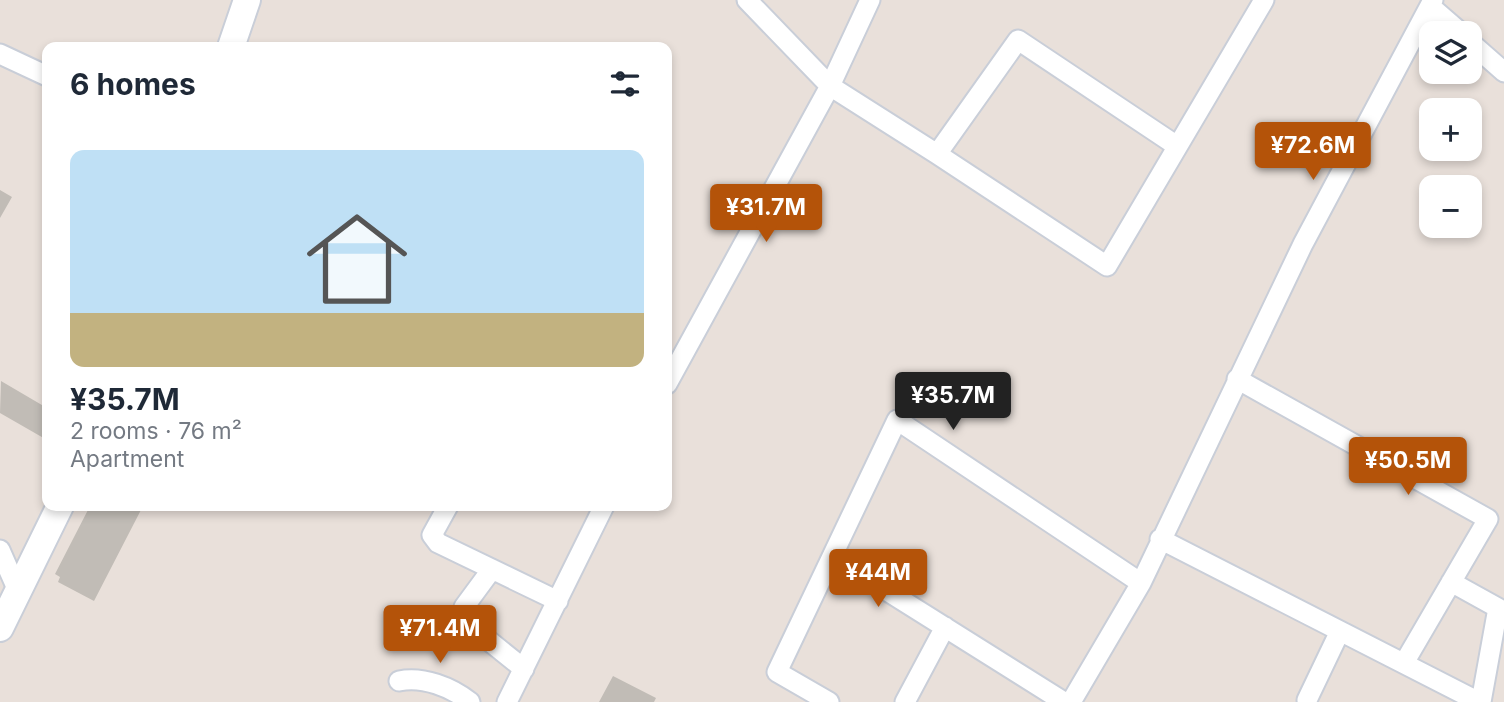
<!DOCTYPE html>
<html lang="en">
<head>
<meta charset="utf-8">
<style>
	body { margin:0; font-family:Inter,sans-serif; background:#f6f6f7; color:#1f2937; height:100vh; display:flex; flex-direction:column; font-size:26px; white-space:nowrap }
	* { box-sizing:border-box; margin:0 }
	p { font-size:23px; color:#747a83 }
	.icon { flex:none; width:38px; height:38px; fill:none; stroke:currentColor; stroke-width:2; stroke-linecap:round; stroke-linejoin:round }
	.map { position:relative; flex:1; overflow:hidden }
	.side { position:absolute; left:42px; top:42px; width:630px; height:469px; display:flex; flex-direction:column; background:#fff; border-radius:14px; box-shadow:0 4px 10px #0003 }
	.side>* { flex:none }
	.tools { position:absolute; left:1419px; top:21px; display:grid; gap:14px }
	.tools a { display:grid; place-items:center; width:63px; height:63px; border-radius:14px; background:#fff; box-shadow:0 4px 10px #0003; font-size:35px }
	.price { position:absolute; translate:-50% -60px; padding:0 16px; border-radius:7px; background:#b45309; color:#fff; font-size:23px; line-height:46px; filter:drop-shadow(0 2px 4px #0008) }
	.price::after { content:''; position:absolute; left:50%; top:42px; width:21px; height:16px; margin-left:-10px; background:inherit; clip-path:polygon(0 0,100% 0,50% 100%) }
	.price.active { background:#222; color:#fff }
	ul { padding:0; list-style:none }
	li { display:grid; align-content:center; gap:14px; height:371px; padding:0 28px }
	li+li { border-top:2px solid #e0e1e3 }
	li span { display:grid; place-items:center; height:217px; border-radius:14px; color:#555 }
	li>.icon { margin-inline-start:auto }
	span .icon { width:126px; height:126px; fill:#fffc; stroke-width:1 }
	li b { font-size:30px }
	h2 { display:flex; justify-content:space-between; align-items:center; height:84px; padding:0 28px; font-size:30px }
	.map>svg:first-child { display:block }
	.building { fill:#c1bcb6 }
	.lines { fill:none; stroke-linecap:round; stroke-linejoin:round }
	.street-casing { stroke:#c9ced8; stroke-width:23 }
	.secondary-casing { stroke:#c9ced8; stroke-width:30 }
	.street { stroke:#fff; stroke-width:19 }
	.secondary { stroke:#fff; stroke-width:26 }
</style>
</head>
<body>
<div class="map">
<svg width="1504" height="702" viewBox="0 0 1504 702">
	<rect width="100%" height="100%" fill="#e9e0da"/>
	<path class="building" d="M 0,190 L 12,197 L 0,218 Z
		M 1,381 L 47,408 L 47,440 L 0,413 Z
		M 90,506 L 143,506 L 94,601 L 58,582 L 60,577 L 55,574 Z
		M 613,676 L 656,698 L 654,702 L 599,702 Z"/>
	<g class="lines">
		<g class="street-casing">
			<path id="street" d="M 747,0 L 830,86 L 937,154 L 1107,266 L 1264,0
				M 1430,6 L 1461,33
				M 1470,42 L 1504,72
				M 0,54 L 47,76
				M 937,154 L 1018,40 L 1177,146
				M 1237,379 L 1488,519 L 1404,663
				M 667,384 L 830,86 L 870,0
				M 448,506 L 432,535 L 438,543 L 558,601
				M 1160,539 L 1479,702
				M 0,550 L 18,591
				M 833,557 L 1064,702
				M 492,569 L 464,607 L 467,623 L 524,669
				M 1451,582 L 1498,608 L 1481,702
				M 399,681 C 423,676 451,687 470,702
				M 1307,700 L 1340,631
				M 507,702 L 604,506
				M 829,702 L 777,672 L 897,420 L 1141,583
				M 905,702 L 945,627
				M 1071,702 L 1141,583 L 1303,244 L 1433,0"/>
		</g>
		<g class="secondary-casing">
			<path id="secondary" d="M 231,47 L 247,0
				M 0,628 L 60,506"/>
		</g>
		<use href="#street" class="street"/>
		<use href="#secondary" class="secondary"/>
	</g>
</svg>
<div class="tools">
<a><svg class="icon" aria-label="layers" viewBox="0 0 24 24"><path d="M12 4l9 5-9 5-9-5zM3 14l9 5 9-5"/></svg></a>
<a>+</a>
<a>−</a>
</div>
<b class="price" style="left:1313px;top:182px">¥72.6M</b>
<b class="price" style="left:766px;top:244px">¥31.7M</b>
<b class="price active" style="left:953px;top:432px">¥35.7M</b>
<b class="price" style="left:1408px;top:497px">¥50.5M</b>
<b class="price" style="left:878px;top:609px">¥44M</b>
<b class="price" style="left:440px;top:665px">¥71.4M</b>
<section class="side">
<h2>6 homes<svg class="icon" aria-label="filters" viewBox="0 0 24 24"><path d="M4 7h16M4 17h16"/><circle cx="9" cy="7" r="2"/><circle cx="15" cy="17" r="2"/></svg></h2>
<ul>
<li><span style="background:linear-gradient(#bfe0f5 75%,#c2b280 0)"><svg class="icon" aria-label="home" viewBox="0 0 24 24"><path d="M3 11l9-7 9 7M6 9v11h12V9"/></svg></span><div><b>¥35.7M</b><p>2 rooms · 76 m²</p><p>Apartment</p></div></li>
</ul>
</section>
</div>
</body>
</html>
